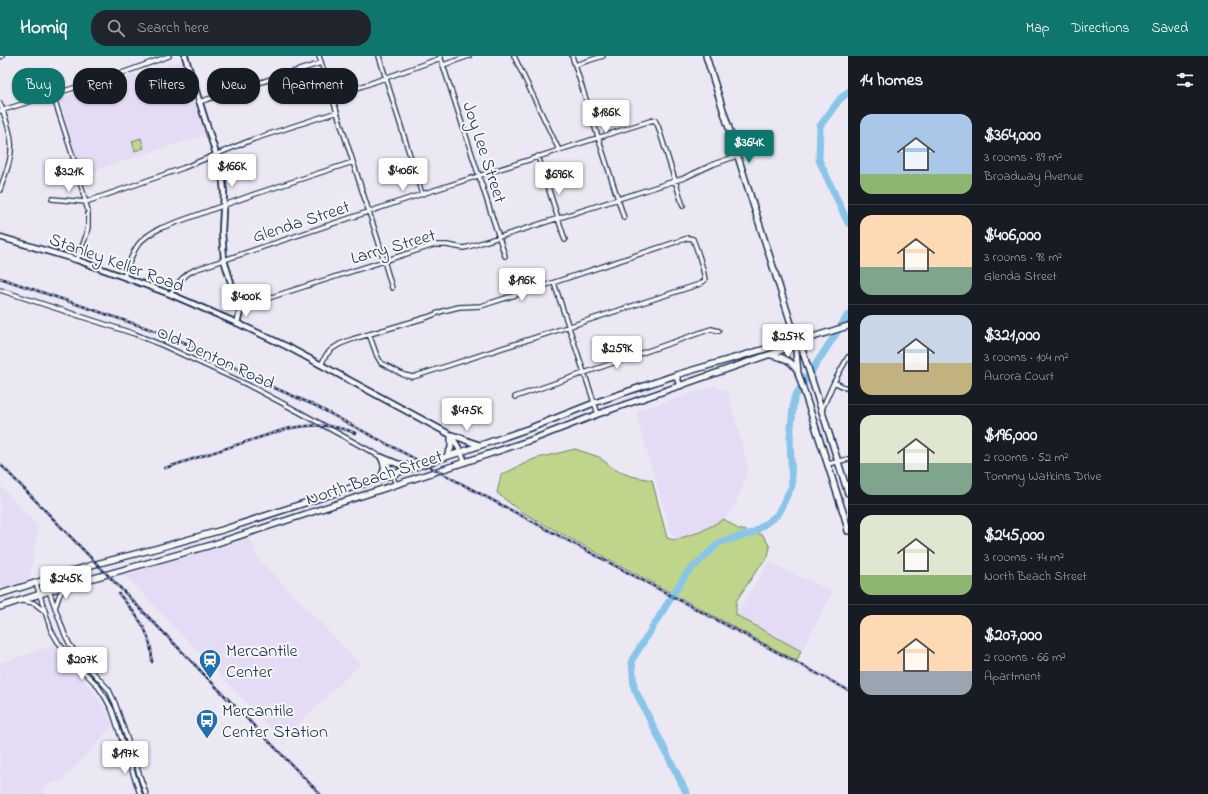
<!DOCTYPE html>
<html lang="en">
<head>
<meta charset="utf-8">
<style>
	body { margin:0; font-family:"Indie Flower",sans-serif; background:#20242c; color:#f1f3f6; height:100vh; display:flex; flex-direction:column; font-size:15px; white-space:nowrap }
	* { box-sizing:border-box; margin:0 }
	p { font-size:13px; color:#9ea1a6 }
	.icon { flex:none; width:22px; height:22px; fill:none; stroke:currentColor; stroke-width:2; stroke-linecap:round; stroke-linejoin:round }
	.map { position:relative; flex:1; overflow:hidden }
	.side { display:flex; flex-direction:column; background:#171b24; width:360px }
	.side>* { flex:none }
	.guide { position:absolute; left:12px; top:12px; width:380px; height:36px; display:flex; gap:8px }
	.price { position:absolute; translate:-50% -34px; padding:0 9px; border-radius:4px; background:#fff; color:#222; font-size:13px; line-height:26px; filter:drop-shadow(0 1px 2px #0008) }
	.price::after { content:''; position:absolute; left:50%; top:24px; width:12px; height:9px; margin-left:-6px; background:inherit; clip-path:polygon(0 0,100% 0,50% 100%) }
	.price.on { background:#0f766e; color:#fff }
	ul { padding:0; list-style:none }
	li { display:flex; align-items:center; gap:12px; height:100px; padding:0 12px }
	li+li { border-top:1px solid #363941 }
	li span { display:grid; place-items:center; flex:none; width:112px; height:80px; border-radius:12px; color:#555 }
	li>.icon { margin-inline-start:auto }
	span .icon { width:48px; height:48px; fill:#fffc; stroke-width:1 }
	li b { font-size:17px }
	h2 { display:flex; justify-content:space-between; align-items:center; height:48px; padding:0 12px; font-size:17px }
	.pill { padding:0 14px; border-radius:16px; background:#171b24; box-shadow:0 1px 3px #0004; font-size:14px; line-height:36px }
	.pill.on { background:#0f766e; color:#fff }
	header { display:flex; align-items:center; gap:24px; box-sizing:border-box; height:56px; padding:0 20px; background:#0f766e; color:#fff }
	header strong { font-size:19px }
	nav { display:flex; gap:22px; margin-inline-start:auto; font-size:14px }
	.search { width:280px; height:36px; background:#20242c; display:flex; align-items:center; gap:10px; box-sizing:border-box; padding:0 14px; border-radius:16px; color:#9ea1a6; font-size:15px }
	main { display:flex; flex:1; min-height:0 }
	.map>svg:first-child { display:block }
	.built { fill:#e4dcf4 }
	.green { fill:#bfd58b; stroke:#6d8274 }
	.lines { fill:none; stroke-linecap:round; stroke-linejoin:round }
	.river { stroke:#88c5e8; stroke-width:7 }
	.minor-casing { stroke:#1b2f5e; stroke-width:6 }
	.tertiary-casing { stroke:#1b2f5e; stroke-width:8 }
	.secondary-casing { stroke:#1b2f5e; stroke-width:8 }
	.minor { stroke:#f6f6f2; stroke-width:3.5 }
	.tertiary { stroke:#f6f6f2; stroke-width:4.5 }
	.secondary { stroke:#f6f6f2; stroke-width:5 }
	.rail-casing { stroke:#1b2f5e; stroke-width:2.5 }
	.rail { stroke:#f6f6f2; stroke-width:1; stroke-dasharray:3; stroke-linecap:butt }
	.labels { text-anchor:middle; stroke-width:4; stroke-linejoin:round; paint-order:stroke }
	.street-label { font-size:18px; fill:#1b2f5e; stroke:#f6f6f2 }
	.poi-label { font-size:18px; fill:#1b2f5e; stroke:#f6f6f2; text-anchor:start }
</style>
</head>
<body>
<header>
<strong>Homiq</strong>
<div class="search"><svg class="icon" aria-label="search" viewBox="0 0 24 24"><circle cx="10" cy="10" r="6"/><path d="M15 15l6 6"/></svg>Search here</div>
<nav><a>Map</a><a>Directions</a><a>Saved</a></nav>
</header>
<main>
<div class="map">
<svg width="848" height="738" viewBox="0 0 848 738">
	<rect width="100%" height="100%" fill="#ebe7f3"/>
	<filter id="ink" filterUnits="userSpaceOnUse"><feTurbulence type="fractalNoise" baseFrequency=".025" numOctaves="2"/><feDisplacementMap in="SourceGraphic" scale="8" xChannelSelector="R" yChannelSelector="G"/><feConvolveMatrix kernelMatrix="1 2 1 2 8 2 1 2 1" color-interpolation-filters="sRGB"/></filter>
	<g filter="url(#ink)">
		<path class="built" d="M 182,4 L 205,79 L 82,118 L 59,42 Z
			M 716,330 L 717,333 L 723,333 L 728,337 L 731,349 L 748,411 L 744,427 L 733,453 L 724,463 L 700,476 L 674,484 L 637,363 L 637,355 Z
			M 445,418 L 848,632 L 848,637 L 440,419 Z
			M 0,429 L 38,471 L 29,524 L 0,533 Z
			M 251,483 L 257,502 L 360,608 L 282,684 L 124,518 Z
			M 769,506 L 833,536 L 801,595 L 736,559 Z
			M 53,590 L 69,611 L 83,623 L 101,647 L 106,654 L 112,670 L 63,724 L 42,731 L 44,738 L 0,738 L 0,607 Z"/>
		<path class="green" d="M 141,82 L 144,92 L 135,95 L 132,85 Z
			M 575,393 L 599,401 L 614,413 L 630,420 L 652,424 L 667,482 L 674,484 L 700,476 L 724,463 L 738,473 L 763,479 L 770,491 L 768,501 L 759,511 L 736,545 L 736,559 L 801,595 L 797,605 L 527,459 L 516,452 L 497,437 L 501,419 L 534,403 Z"/>
		<g class="lines">
			<path class="river" d="M 848,36 L 840,43 L 820,70 L 819,104 L 848,167
				M 687,738 L 634,632 L 632,604 L 686,518 L 720,486 L 753,477 L 777,459 L 792,430 L 790,381 L 794,342 L 848,259"/>
			<g class="minor-casing">
				<path id="minor" d="M 319,0 L 378,184 L 392,232
					M 379,0 L 422,138
					M 440,0 L 505,200
					M 514,0 L 559,94
					M 572,0 L 624,162
					M 0,1 L 2,0
					M 443,9 L 469,0
					M 575,9 L 603,0
					M 53,39 L 76,110 L 88,155 L 88,171 L 86,180 L 77,204
					M 332,41 L 441,2
					M 199,46 L 321,7
					M 0,47 C 4,59 10,72 11,85 C 13,102 5,118 0,134
					M 0,55 L 125,16 L 169,0
					M 538,100 L 565,184
					M 52,143 L 86,146 L 183,112 L 254,83 L 337,56
					M 124,221 C 133,196 135,184 161,172 L 255,138 L 353,106
					M 554,227 L 598,358
					M 0,234 L 135,278 L 164,290 L 246,328 L 301,357 L 381,401 L 388,408 L 396,429
					M 170,238 C 177,229 183,219 194,214 L 422,138 L 650,65 L 655,64 L 658,70 L 683,150
					M 240,256 L 242,253 L 250,248 L 434,189 L 447,189 L 463,192 L 468,191 L 684,122 L 714,108 L 737,100
					M 321,309 L 326,299 L 332,293 L 340,288 L 353,283 L 428,261 L 443,255 L 459,251 L 481,250 L 525,236 L 688,182 L 693,183 C 698,196 703,210 705,224 L 700,228 L 413,321 L 404,319 L 381,307 L 377,300 L 369,278
					M 834,326 L 848,333
					M 515,341 L 711,273 L 719,275
					M 822,353 L 834,326 L 848,301
					M 828,408 L 848,403
					M 45,524 L 65,579 L 70,589 L 79,601 L 109,634 L 115,647 L 146,738
					M 36,527 L 51,574 L 58,586 L 74,606 L 97,629 L 105,641 L 112,654 L 140,738
					M 23,545 L 34,547 L 44,555
					M 55,552 L 59,540 L 65,530"/>
			</g>
			<g class="tertiary-casing">
				<path id="tertiary" d="M 185,0 L 222,117 L 224,136 L 222,175 L 224,204 L 240,256 L 237,267
					M 0,181 L 77,204 L 124,221 L 170,238 L 237,267 L 286,290 L 451,379 L 461,396 L 465,406"/>
			</g>
			<g class="secondary-casing">
				<path id="secondary" d="M 706,0 L 795,280 L 797,286 L 802,293 L 848,437
					M 797,286 L 796,295 L 798,317 L 845,462 L 848,475
					M 777,290 L 792,272
					M 771,299 C 782,301 791,304 797,314
					M 676,319 L 680,330
					M 447,400 L 451,392 L 451,379 C 461,381 470,387 480,389
					M 381,401 L 398,408 L 410,410
					M 380,422 C 386,414 385,409 381,401
					M 0,538 L 92,509 L 158,492 L 222,474 L 461,396 L 533,371 L 594,347 L 676,319 L 789,286 L 797,286 L 848,270
					M 0,551 L 65,530 L 208,490 L 465,406 L 531,384 L 598,358 L 791,291 L 797,286"/>
			</g>
			<use href="#minor" class="minor"/>
			<use href="#tertiary" class="tertiary"/>
			<use href="#secondary" class="secondary"/>
			<g class="rail-casing">
				<path id="rail" d="M 0,222 L 170,280 L 207,297 L 270,330 L 314,349 L 848,634
					M 0,408 L 320,738
					M 165,412 L 286,373 C 309,368 333,367 355,377
					M 119,538 C 137,560 152,575 152,606"/>
			</g>
			<use href="#rail" class="rail"/>
		</g>
	</g>
	<defs>
		<g id="station-pin" transform="scale(1.15)"><path d="M0 17L-7.5 6A9.5 9.5 0 1 1 7.5 6Z" fill="#1f6fb2" stroke="#f6f6f2"/><path d="M-3-6H3Q5-6 5-4V2Q5 4 3 4L4.5 6H3L1.5 4h-3L-3 6H-4.5L-3 4Q-5 4-5 2V-4Q-5-6-3-6ZM-3.5-4v3h7v-3ZM-3.5 1v1.5H-2V1ZM2 1v1.5H3.5V1Z" fill="#fff"/></g>
		<g id="bus-pin" transform="scale(1.15)"><path d="M0 17L-7.5 6A9.5 9.5 0 1 1 7.5 6Z" fill="#1f6fb2" stroke="#f6f6f2"/><path d="M-5-6H5V4H4V6H2V4H-2V6H-4V4H-5ZM-3.5-4V0h7V-4ZM-3.5 1.2v1.5H-2V1.2ZM2 1.2v1.5H3.5V1.2Z" fill="#fff"/></g>
	</defs>
	<g fill-rule="evenodd">
		<use href="#station-pin" x="210" y="604"/>
		<use href="#bus-pin" x="207" y="664"/>
	</g>
	<g class="labels">
		<g class="street-label">
			<text transform="translate(485 96) rotate(72)" y="6">Joy Lee Street</text>
			<text transform="translate(301 165) rotate(-18)" y="6">Glenda Street</text>
			<text transform="translate(393 190) rotate(-16)" y="6">Larry Street</text>
			<text transform="translate(117 206) rotate(20)" y="6">Stanley Keller Road</text>
			<text transform="translate(216 301) rotate(25)" y="6">Old Denton Road</text>
			<text transform="translate(374 421) rotate(-18)" y="6">North Beach Street</text>
		</g>
		<g class="poi-label">
			<text x="226" y="600">Mercantile<tspan x="226" dy="21">Center</tspan></text>
			<text x="222" y="660">Mercantile<tspan x="222" dy="21">Center Station</tspan></text>
		</g>
	</g>
</svg>
<b class="price" style="left:606px;top:78px">$186K</b>
<b class="price on" style="left:749px;top:108px">$364K</b>
<b class="price" style="left:232px;top:132px">$166K</b>
<b class="price" style="left:403px;top:136px">$406K</b>
<b class="price" style="left:69px;top:137px">$321K</b>
<b class="price" style="left:559px;top:140px">$696K</b>
<b class="price" style="left:522px;top:246px">$196K</b>
<b class="price" style="left:246px;top:262px">$400K</b>
<b class="price" style="left:788px;top:302px">$257K</b>
<b class="price" style="left:617px;top:314px">$259K</b>
<b class="price" style="left:467px;top:376px">$475K</b>
<b class="price" style="left:66px;top:544px">$245K</b>
<b class="price" style="left:82px;top:625px">$207K</b>
<b class="price" style="left:125px;top:719px">$197K</b>
<div class="guide">
<a class="pill on">Buy</a>
<a class="pill">Rent</a>
<a class="pill">Filters</a>
<a class="pill">New</a>
<a class="pill">Apartment</a>
</div>
</div>
<section class="side">
<h2>14 homes<svg class="icon" aria-label="filters" viewBox="0 0 24 24"><path d="M4 7h16M4 17h16"/><circle cx="9" cy="7" r="2"/><circle cx="15" cy="17" r="2"/></svg></h2>
<ul>
<li><span style="background:linear-gradient(#a9c7e8 75%,#8fb573 0)"><svg class="icon" aria-label="home" viewBox="0 0 24 24"><path d="M3 11l9-7 9 7M6 9v11h12V9"/></svg></span><div><b>$364,000</b><p>3 rooms · 89 m²</p><p>Broadway Avenue</p></div></li>
<li><span style="background:linear-gradient(#ffd9b3 65%,#7fa58c 0)"><svg class="icon" aria-label="home" viewBox="0 0 24 24"><path d="M3 11l9-7 9 7M6 9v11h12V9"/></svg></span><div><b>$406,000</b><p>3 rooms · 98 m²</p><p>Glenda Street</p></div></li>
<li><span style="background:linear-gradient(#c9d6e8 60%,#c2b280 0)"><svg class="icon" aria-label="home" viewBox="0 0 24 24"><path d="M3 11l9-7 9 7M6 9v11h12V9"/></svg></span><div><b>$321,000</b><p>3 rooms · 104 m²</p><p>Aurora Court</p></div></li>
<li><span style="background:linear-gradient(#dfe7d0 60%,#7fa58c 0)"><svg class="icon" aria-label="home" viewBox="0 0 24 24"><path d="M3 11l9-7 9 7M6 9v11h12V9"/></svg></span><div><b>$196,000</b><p>2 rooms · 52 m²</p><p>Tommy Watkins Drive</p></div></li>
<li><span style="background:linear-gradient(#dfe7d0 75%,#8fb573 0)"><svg class="icon" aria-label="home" viewBox="0 0 24 24"><path d="M3 11l9-7 9 7M6 9v11h12V9"/></svg></span><div><b>$245,000</b><p>3 rooms · 74 m²</p><p>North Beach Street</p></div></li>
<li><span style="background:linear-gradient(#ffd9b3 70%,#9aa5b1 0)"><svg class="icon" aria-label="home" viewBox="0 0 24 24"><path d="M3 11l9-7 9 7M6 9v11h12V9"/></svg></span><div><b>$207,000</b><p>2 rooms · 66 m²</p><p>Apartment</p></div></li>
</ul>
</section>
</main>
</body>
</html>
